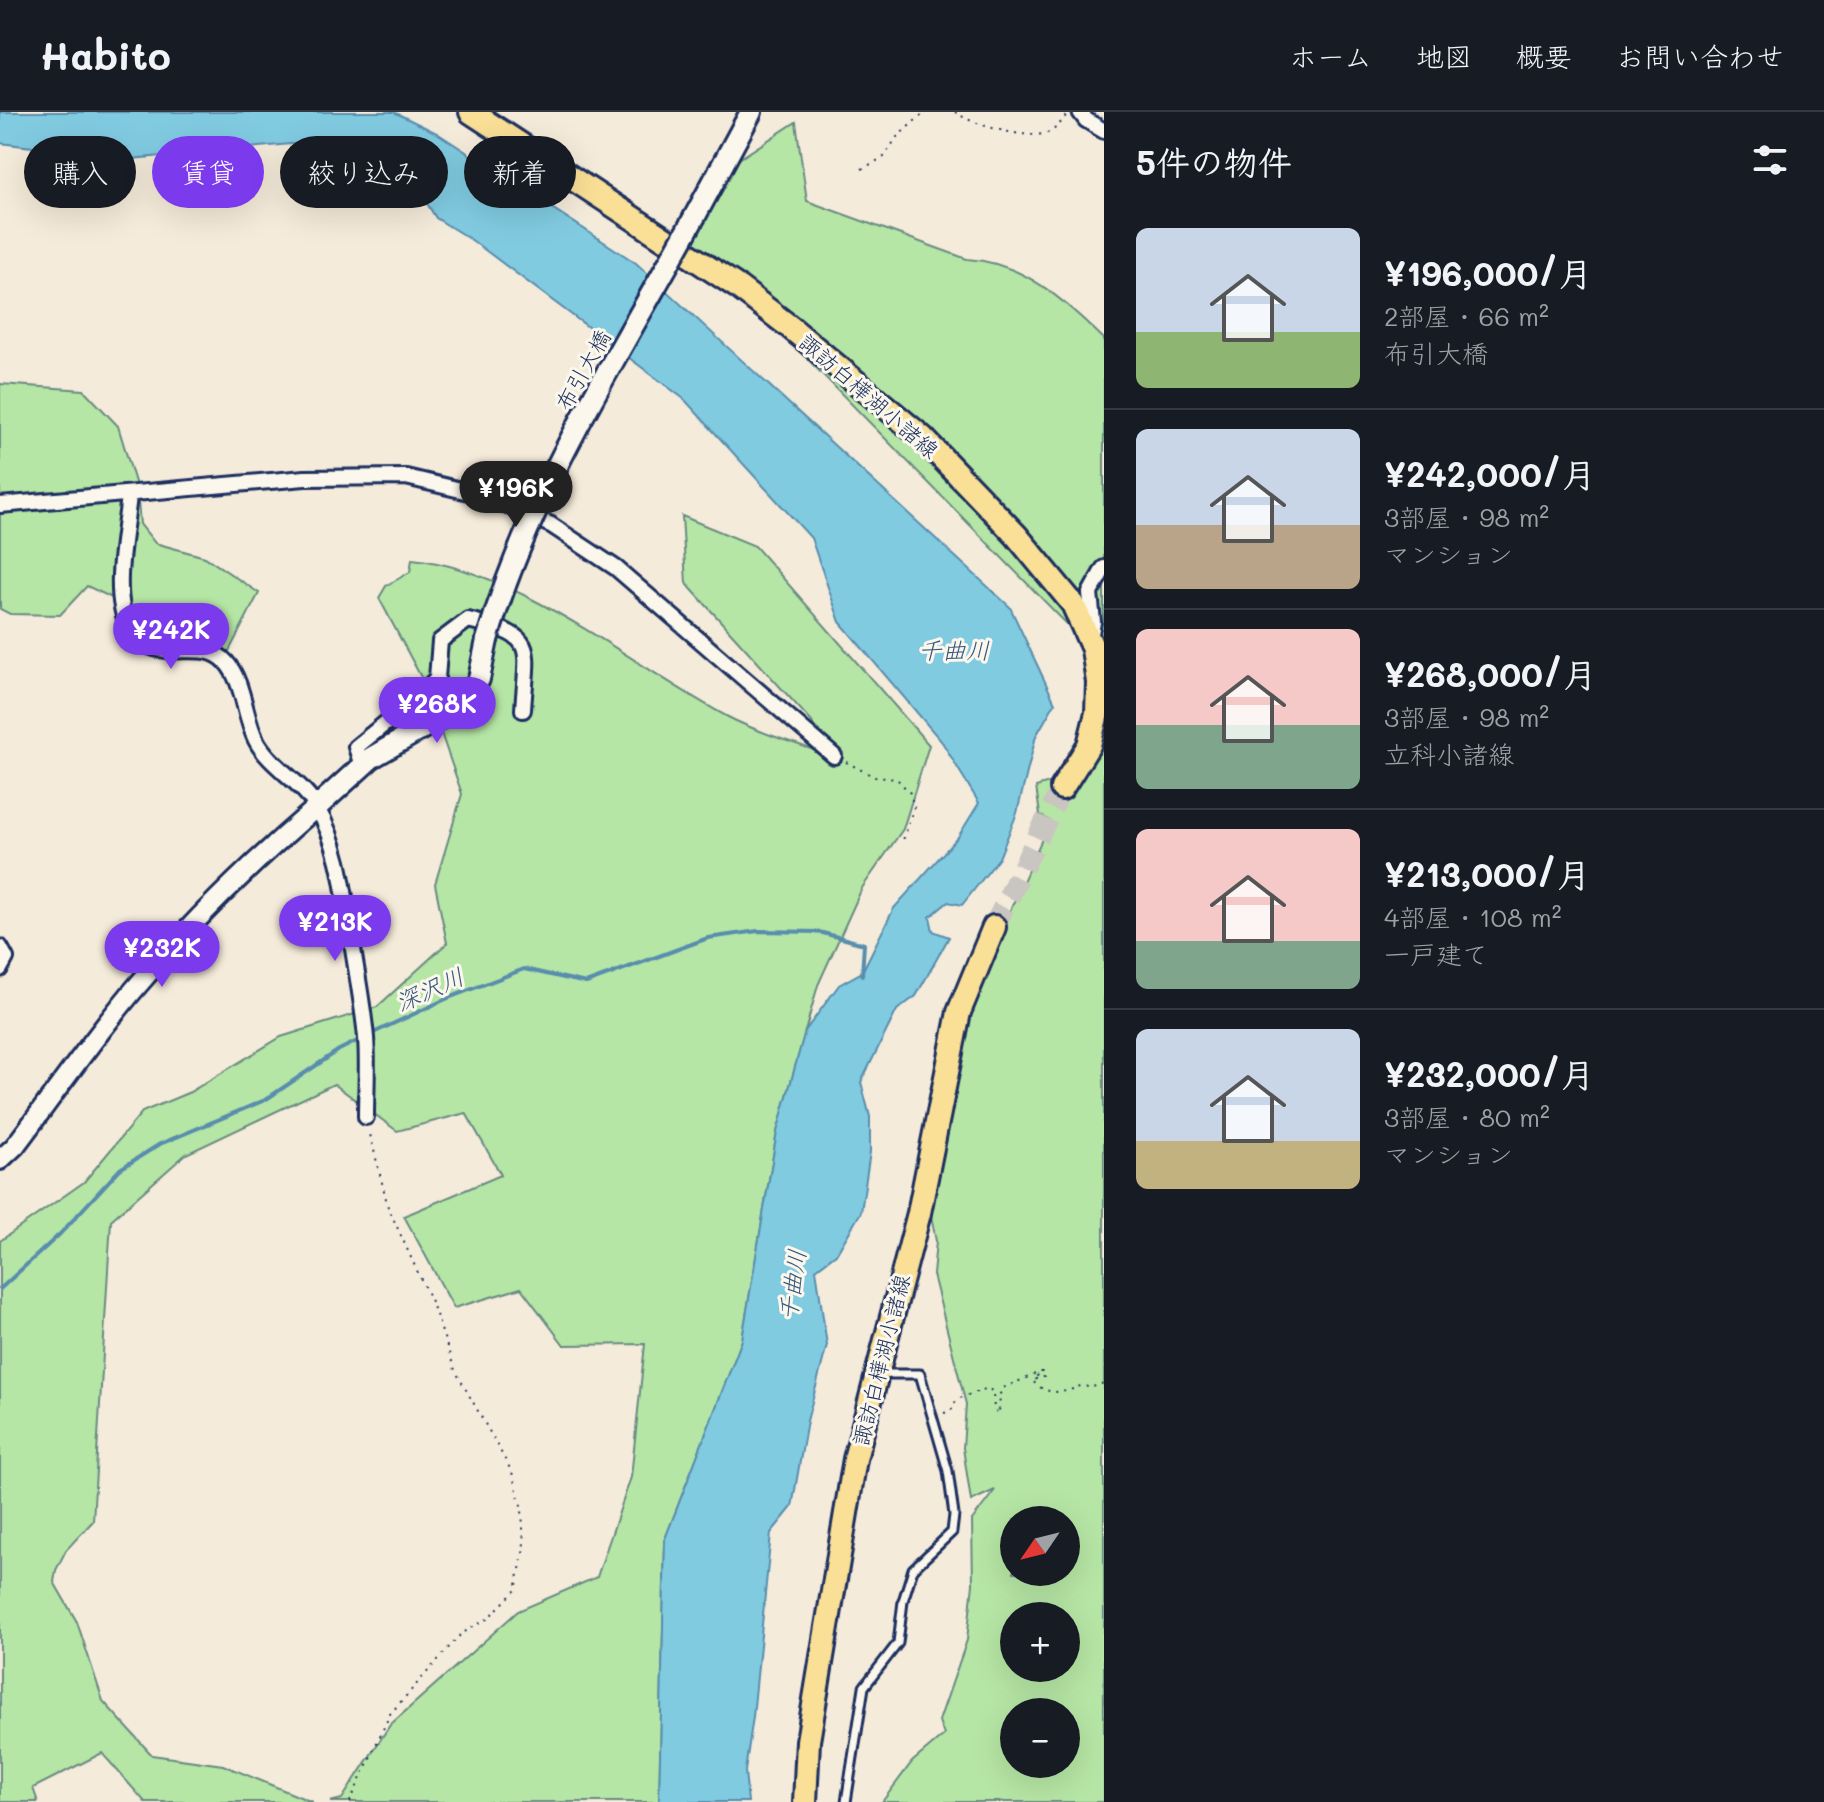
<!DOCTYPE html>
<html lang="ja">
<head>
<meta charset="utf-8">
<style>
	body { margin:0; font-family:Mali,"Klee One",sans-serif; background:#20242c; color:#f1f3f6; height:100vh; display:flex; flex-direction:column; font-size:30px; white-space:nowrap }
	* { box-sizing:border-box; margin:0 }
	p { font-size:26px; color:#9ea1a6 }
	.icon { flex:none; width:44px; height:44px; fill:none; stroke:currentColor; stroke-width:2; stroke-linecap:round; stroke-linejoin:round }
	.map { position:relative; flex:1; overflow:hidden }
	.sheet { display:flex; flex-direction:column; background:#171b24; width:720px }
	.sheet>* { flex:none }
	.hud { position:absolute; left:24px; top:24px; width:760px; height:72px; display:flex; gap:16px }
	.needle { width:52px; rotate:235deg }
	.fabs { position:absolute; left:1000px; top:1394px; display:grid; gap:16px }
	.fabs a { display:grid; place-items:center; width:80px; height:80px; border-radius:50%; background:#171b24; box-shadow:0 8px 32px #0002; font-size:40px }
	.price { position:absolute; translate:-50% -68px; padding:0 18px; border-radius:28px; background:#7c3aed; color:#fff; font-size:26px; line-height:52px; filter:drop-shadow(0 2px 4px #0008) }
	.price::after { content:''; position:absolute; left:50%; top:48px; width:24px; height:18px; margin-left:-12px; background:inherit; clip-path:polygon(0 0,100% 0,50% 100%) }
	.price.active { background:#222; color:#fff }
	ul { padding:0; list-style:none }
	li { display:flex; align-items:center; gap:24px; height:200px; padding:0 32px }
	li+li { border-top:2px solid #363941 }
	li span { display:grid; place-items:center; flex:none; width:224px; height:160px; border-radius:12px; color:#555 }
	li>.icon { margin-inline-start:auto }
	span .icon { width:96px; height:96px; fill:#fffc; stroke-width:1 }
	li b { font-size:34px }
	h2 { display:flex; justify-content:space-between; align-items:center; height:96px; padding:0 32px; font-size:34px }
	.chip { padding:0 28px; border-radius:36px; background:#171b24; box-shadow:0 8px 32px #0002; font-size:28px; line-height:72px }
	.chip.active { background:#7c3aed; color:#fff }
	header { display:flex; align-items:center; gap:48px; box-sizing:border-box; height:112px; padding:0 40px; background:#171b24; border-bottom:2px solid #363941 }
	header strong { font-size:38px }
	nav { display:flex; gap:44px; margin-inline-start:auto; font-size:28px }
	main { display:flex; flex:1; min-height:0 }
	.map>svg:first-child { display:block }
	.green { fill:#b6e6a5; stroke:#688a82; stroke-width:2; fill-rule:evenodd }
	.water { fill:#81cbe1; stroke:#588dad; stroke-width:2 }
	.lines { fill:none; stroke-linecap:round; stroke-linejoin:round }
	.stream { stroke:#588dad; stroke-width:4 }
	.primary-tunnel { stroke:#c9c5c1; stroke-width:22; stroke-dasharray:22 11; stroke-linecap:butt }
	.service-casing { stroke:#1b2f5e; stroke-width:13 }
	.minor-casing { stroke:#1b2f5e; stroke-width:20 }
	.tertiary-casing { stroke:#1b2f5e; stroke-width:24 }
	.secondary-casing { stroke:#1b2f5e; stroke-width:26 }
	.primary-casing { stroke:#1b2f5e; stroke-width:28 }
	.path { stroke:#1b2f5e; stroke-width:2; stroke-dasharray:2 6; stroke-linecap:butt }
	.service { stroke:#fbf7ec; stroke-width:7 }
	.minor { stroke:#fbf7ec; stroke-width:14 }
	.tertiary { stroke:#fbf7ec; stroke-width:18 }
	.secondary { stroke:#fbf7ec; stroke-width:20 }
	.primary { stroke:#fadf96; stroke-width:22 }
	.secondary-bridge-casing { stroke:#1b2f5e; stroke-width:26; stroke-linecap:butt }
	.secondary-bridge { stroke:#fbf7ec; stroke-width:20 }
	.labels { text-anchor:middle; stroke-width:6; stroke-linejoin:round; paint-order:stroke }
	.street-label { font-size:22px; fill:#1b2f5e; stroke:#fbf7ec }
	.water-label { font-size:24px; font-style:italic; fill:#34567f; stroke:#fbf7ec }
</style>
</head>
<body>
<header>
<strong>Habito</strong>
<nav><a>ホーム</a><a>地図</a><a>概要</a><a>お問い合わせ</a></nav>
</header>
<main>
<div class="map">
<svg width="1104" height="1690" viewBox="0 0 1104 1690">
	<rect width="100%" height="100%" fill="#f5ebda"/>
	<filter id="ink" filterUnits="userSpaceOnUse"><feTurbulence type="fractalNoise" baseFrequency=".0125" numOctaves="2"/><feDisplacementMap in="SourceGraphic" scale="16" xChannelSelector="R" yChannelSelector="G"/><feConvolveMatrix kernelMatrix="1 2 1 2 8 2 1 2 1" color-interpolation-filters="sRGB"/></filter>
	<g filter="url(#ink)">
		<path class="green" d="M 796,10 L 807,89 L 967,147 C 1023,150 1065,189 1104,227 L 1104,582 L 1103,549 L 691,128 L 736,49 Z
			M 0,272 L 84,278 L 118,314 L 137,377 L 140,412 L 155,431 L 205,445 L 259,481 L 228,541 L 87,474 L 60,503 L 10,502 L 0,497 Z
			M 682,404 L 755,434 L 929,633 L 903,717 L 862,776 L 818,873 L 777,1020 L 742,1228 L 665,1427 L 659,1690 L 330,1690 L 342,1687 L 390,1613 L 518,1499 L 597,1465 L 631,1365 L 645,1232 L 564,1233 L 521,1176 L 454,1196 L 404,1104 L 501,1063 L 466,1001 L 397,1019 L 334,972 L 186,1042 L 111,1108 L 93,1409 L 66,1438 L 56,1458 L 54,1470 L 77,1510 L 103,1589 L 152,1643 L 223,1653 L 312,1690 L 145,1690 L 102,1641 L 33,1676 L 38,1690 L 0,1690 L 0,1129 L 84,1070 L 142,1000 L 190,980 L 281,925 L 377,895 L 447,831 L 435,772 L 462,682 L 423,569 L 379,486 L 386,474 L 410,460 L 412,447 C 520,458 633,554 728,605 C 758,621 793,630 825,642 L 812,610 L 686,471 Z
			M 1104,582 L 1104,1690 L 882,1690 L 912,1650 L 944,1623 L 939,1609 L 967,1528 L 973,1472 L 972,1408 L 995,1378 L 971,1389 L 963,1336 L 966,1292 L 933,1163 L 936,1129 L 930,1099 L 957,930 L 995,832 L 1050,709 L 1040,703 L 1036,675 L 1056,669 L 1065,675 ZM 1014,1408 L 1066,1408 L 1066,1460 L 1014,1460 ZM 1014,1504 L 1066,1504 L 1066,1556 L 1014,1556 ZM 1014,1600 L 1066,1600 L 1066,1652 L 1014,1652 Z"/>
		<path class="water" d="M 0,0 L 394,0 L 437,21 L 636,151 L 1010,495 L 1055,591 L 1036,624 L 1017,701 L 999,746 L 962,793 L 948,790 L 930,805 L 933,819 L 949,825 L 916,884 L 897,898 L 861,970 L 870,1005 L 870,1040 L 861,1100 L 837,1141 L 816,1157 L 827,1233 L 807,1309 L 792,1395 L 771,1421 L 753,1605 L 745,1659 L 748,1690 L 659,1690 L 665,1427 L 742,1228 L 777,1020 L 805,919 L 839,873 L 862,860 L 894,796 L 958,725 L 979,691 L 942,630 L 840,510 L 811,426 L 684,287 L 473,129 L 436,106 L 405,56 L 369,40 L 291,32 L 131,47 L 0,31 Z"/>
		<g class="lines">
			<path class="stream" d="M 369,923 L 446,887 L 524,857 L 586,871 L 708,826 L 758,819 L 819,820 L 864,832 L 862,863
				M 0,1177 L 60,1122 L 120,1057 L 160,1032 L 265,988 L 339,938 L 361,927"/>
			<path class="primary-tunnel" d="M 994,815 L 1062,676"/>
			<g class="service-casing">
				<path id="service" d="M 846,1690 L 864,1575 L 898,1531 L 903,1489 L 913,1457 L 952,1420 L 954,1403 L 948,1359 L 920,1262 L 881,1262"/>
			</g>
			<g class="minor-casing">
				<path id="minor" d="M 1080,0 L 1086,8 L 1104,19
					M 129,383 C 126,419 110,483 129,515 C 154,559 202,522 226,550 C 244,570 244,604 256,628 C 270,655 302,669 317,696 C 340,735 344,780 351,824 C 356,858 363,892 366,926 C 368,952 366,979 366,1005
					M 0,393 L 305,366 L 406,365 L 486,384 L 551,413 L 616,456 L 834,644
					M 1090,527 L 1093,510 L 1090,481 L 1104,456
					M 362,654 L 356,635 L 419,584 L 437,566 L 440,529 L 468,508 C 539,525 527,532 523,598
					M 0,835 L 6,846 L 0,857"/>
			</g>
			<g class="tertiary-casing">
				<path id="tertiary" d="M 0,1048 L 15,1034 C 56,980 94,924 138,873 C 193,808 253,750 317,695"/>
			</g>
			<g class="secondary-casing">
				<path id="secondary" d="M 695,104 L 751,0
					M 317,695 L 371,646 L 466,591 L 479,567 L 487,528"/>
			</g>
			<g class="primary-casing">
				<path id="primary" d="M 471,0 L 738,175 L 790,215 L 923,326 L 1016,423 L 1073,492 L 1093,537 L 1098,570 L 1097,601 L 1089,633 L 1062,676
					M 805,1690 L 808,1629 L 855,1347 L 919,1101 L 959,900 L 994,815"/>
			</g>
			<path class="path" d="M 955,0 C 972,13 1027,28 1047,21 C 1056,18 1061,10 1066,4
				M 862,57 L 884,45 L 897,25 L 925,0
				M 846,650 L 875,665 L 897,667 L 910,681 L 914,695 L 903,728
				M 944,1301 L 951,1299 L 957,1287 L 988,1276 L 993,1280 L 994,1298 L 999,1302 L 1000,1282 L 1003,1276 L 1040,1260 L 1043,1260 L 1037,1264 L 1044,1265 L 1032,1268 C 1045,1284 1065,1282 1082,1273 L 1090,1276 L 1104,1271
				M 350,1690 L 390,1602 L 461,1522 L 487,1507 L 516,1478 L 524,1436 L 522,1397 L 512,1360 L 455,1258 L 433,1194 L 388,1095 L 369,1018"/>
			<use href="#service" class="service"/>
			<use href="#minor" class="minor"/>
			<use href="#tertiary" class="tertiary"/>
			<use href="#secondary" class="secondary"/>
			<use href="#primary" class="primary"/>
			<g class="secondary-bridge-casing">
				<path id="secondary-bridge" d="M 487,528 C 531,377 620,241 695,104"/>
			</g>
			<use href="#secondary-bridge" class="secondary-bridge"/>
		</g>
	</g>
	<g class="labels">
		<g class="street-label">
			<text transform="translate(583 258) rotate(-61)" y="8">布引大橋</text>
			<text transform="translate(869 284) rotate(41)" y="8">諏訪白樺湖小諸線</text>
			<text transform="translate(881 1248) rotate(-76)" y="8">諏訪白樺湖小諸線</text>
		</g>
		<g class="water-label">
			<text x="954" y="547">千曲川</text>
			<text transform="translate(430 878) rotate(-24)" y="8">深沢川</text>
			<text transform="translate(793 1173) rotate(-82)" y="8">千曲川</text>
		</g>
	</g>
</svg>
<div class="fabs">
<a><svg class="needle" viewBox="-14 -14 28 28"><path d="M0-13l5 13h-10z" fill="#e53935"/><path d="M0 13l5-13h-10z" fill="#9ea1a6"/></svg></a>
<a>+</a>
<a>−</a>
</div>
<b class="price active" style="left:516px;top:417px">¥196K</b>
<b class="price" style="left:171px;top:559px">¥242K</b>
<b class="price" style="left:437px;top:633px">¥268K</b>
<b class="price" style="left:335px;top:851px">¥213K</b>
<b class="price" style="left:162px;top:877px">¥232K</b>
<div class="hud">
<a class="chip">購入</a>
<a class="chip active">賃貸</a>
<a class="chip">絞り込み</a>
<a class="chip">新着</a>
</div>
</div>
<section class="sheet">
<h2>5件の物件<svg class="icon" aria-label="filters" viewBox="0 0 24 24"><path d="M4 7h16M4 17h16"/><circle cx="9" cy="7" r="2"/><circle cx="15" cy="17" r="2"/></svg></h2>
<ul>
<li><span style="background:linear-gradient(#c9d6e8 65%,#8fb573 0)"><svg class="icon" aria-label="home" viewBox="0 0 24 24"><path d="M3 11l9-7 9 7M6 9v11h12V9"/></svg></span><div><b>¥196,000/月</b><p>2部屋 · 66 m²</p><p>布引大橋</p></div></li>
<li><span style="background:linear-gradient(#c9d6e8 60%,#b9a48a 0)"><svg class="icon" aria-label="home" viewBox="0 0 24 24"><path d="M3 11l9-7 9 7M6 9v11h12V9"/></svg></span><div><b>¥242,000/月</b><p>3部屋 · 98 m²</p><p>マンション</p></div></li>
<li><span style="background:linear-gradient(#f6c9c9 60%,#7fa58c 0)"><svg class="icon" aria-label="home" viewBox="0 0 24 24"><path d="M3 11l9-7 9 7M6 9v11h12V9"/></svg></span><div><b>¥268,000/月</b><p>3部屋 · 98 m²</p><p>立科小諸線</p></div></li>
<li><span style="background:linear-gradient(#f6c9c9 70%,#7fa58c 0)"><svg class="icon" aria-label="home" viewBox="0 0 24 24"><path d="M3 11l9-7 9 7M6 9v11h12V9"/></svg></span><div><b>¥213,000/月</b><p>4部屋 · 108 m²</p><p>一戸建て</p></div></li>
<li><span style="background:linear-gradient(#c9d6e8 70%,#c2b280 0)"><svg class="icon" aria-label="home" viewBox="0 0 24 24"><path d="M3 11l9-7 9 7M6 9v11h12V9"/></svg></span><div><b>¥232,000/月</b><p>3部屋 · 80 m²</p><p>マンション</p></div></li>
</ul>
</section>
</main>
</body>
</html>
